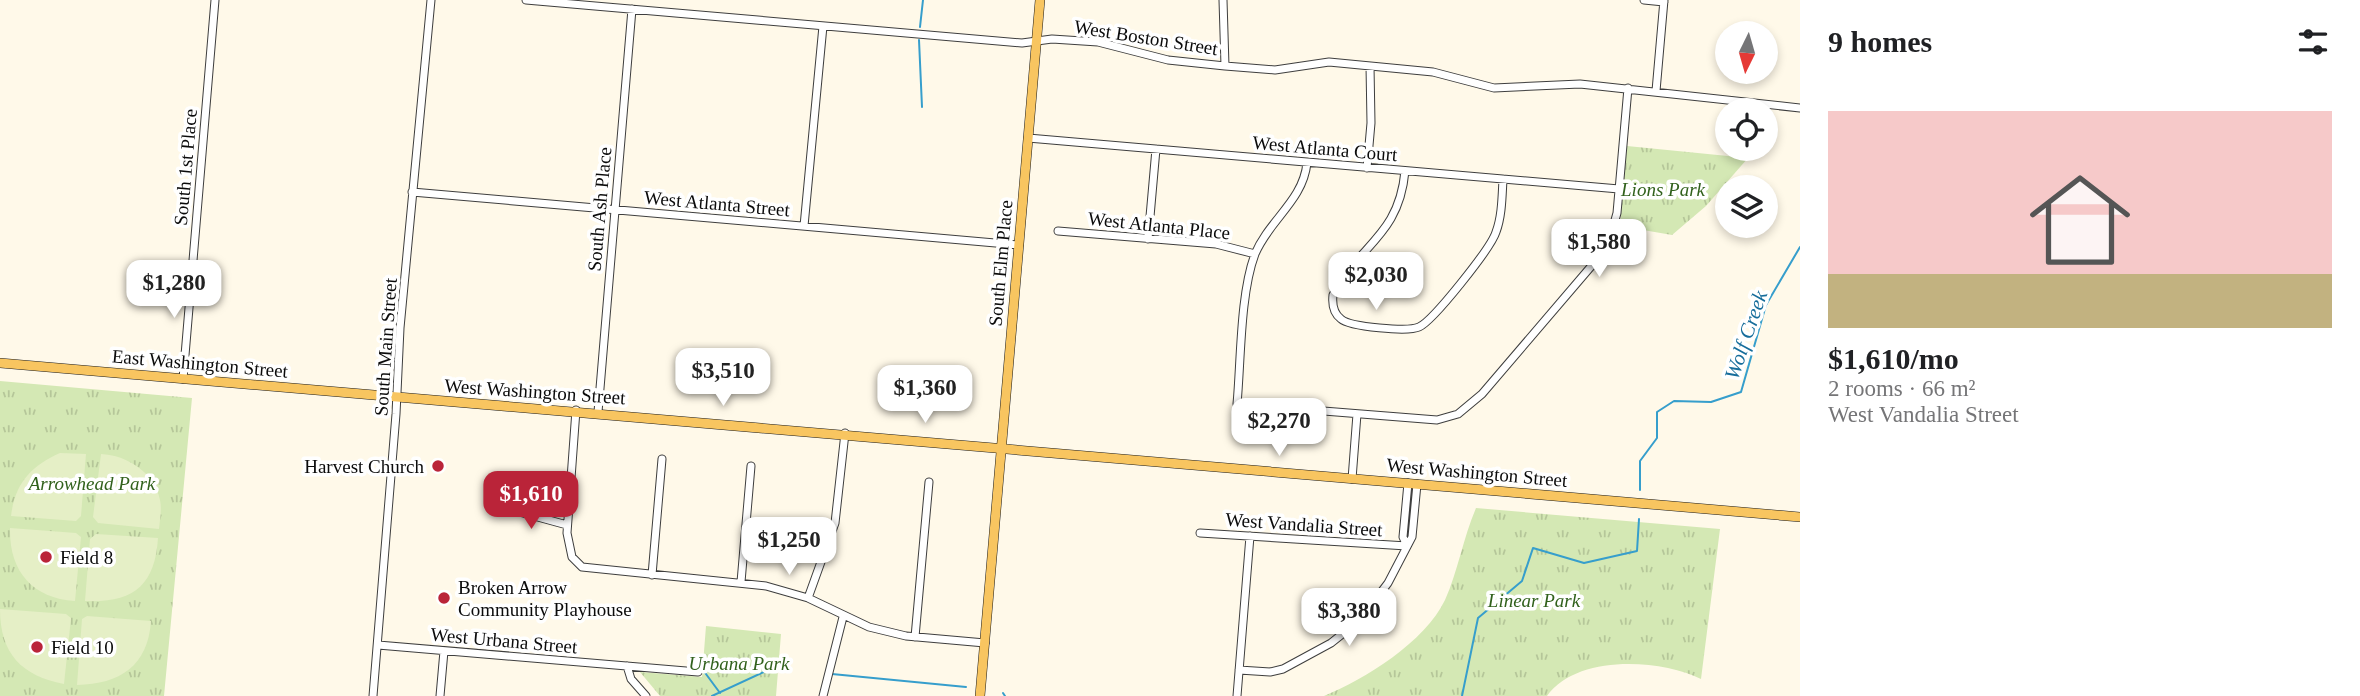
<!DOCTYPE html>
<html lang="en">
<head>
<meta charset="utf-8">
<style>
	body { margin:0; font-family:"Times New Roman",serif; background:#f2f2f2; color:#202124; height:100vh; display:flex; flex-direction:column; font-size:26px; white-space:nowrap }
	* { box-sizing:border-box; margin:0 }
	p { font-size:23px; color:#757577 }
	.icon { flex:none; width:38px; height:38px; fill:none; stroke:currentColor; stroke-width:2; stroke-linecap:round; stroke-linejoin:round }
	.map { position:relative; flex:1; overflow:hidden }
	.details { display:flex; flex-direction:column; background:#fff; width:560px }
	.details>* { flex:none }
	.needle { width:46px; rotate:185deg }
	.fabs { position:absolute; left:1715px; top:21px; display:grid; gap:14px }
	.fabs a { display:grid; place-items:center; width:63px; height:63px; border-radius:50%; background:#fff; box-shadow:0 4px 10px #0003; font-size:35px }
	.price { position:absolute; translate:-50% -60px; padding:0 16px; border-radius:14px; background:#fff; color:#222; font-size:23px; line-height:46px; filter:drop-shadow(0 2px 4px #0008) }
	.price::after { content:''; position:absolute; left:50%; top:42px; width:21px; height:16px; margin-left:-10px; background:inherit; clip-path:polygon(0 0,100% 0,50% 100%) }
	.price.active { background:#ba2439; color:#fff }
	ul { padding:0; list-style:none }
	li { display:grid; align-content:center; gap:14px; height:371px; padding:0 28px }
	li span { display:grid; place-items:center; height:217px; border-radius:0px; color:#555 }
	li>.icon { margin-inline-start:auto }
	span .icon { width:126px; height:126px; fill:#fffc; stroke-width:1 }
	li b { font-size:30px }
	h2 { display:flex; justify-content:space-between; align-items:center; height:84px; padding:0 28px; font-size:30px }
	main { display:flex; flex:1; min-height:0 }
	.map>svg:first-child { display:block }
	.park { fill:url(#park-tufts) }
	.pitch { fill:#e5efc6 }
	.lines { fill:none; stroke-linecap:round; stroke-linejoin:round }
	.stream { stroke:#369ecc; stroke-width:2 }
	.minor-casing { stroke:#3e3e3e; stroke-width:9 }
	.major-casing { stroke:#1c1c1c; stroke-width:10 }
	.minor { stroke:#fff; stroke-width:7 }
	.major { stroke:#f8c560; stroke-width:9 }
	.poi-dot { fill:#ba2439; stroke:#fff; stroke-width:2.5 }
	.labels { text-anchor:middle; stroke-width:7; stroke-linejoin:round; paint-order:stroke }
	.street-label { font-size:19px; fill:#0b0b0b; stroke:#fff }
	.park-label { font-size:19px; font-style:italic; fill:#31611c; stroke:#fff }
	.poi-label { font-size:19px; fill:#0b0b0b; stroke:#fff; text-anchor:start }
	.water-label { font-size:21px; font-style:italic; fill:#166d9b; stroke:#fff }
</style>
</head>
<body>
<main>
<div class="map">
<svg width="1800" height="696" viewBox="0 0 1800 696">
	<defs>
		<pattern id="park-tufts" width="24" height="20" patternUnits="userSpaceOnUse" patternTransform="scale(1.75)"><rect width="24" height="20" fill="#d4e8b4"/><path d="M3 7l-1-3M5 7V3M7 7l1-3M15 17l-1-3M17 17v-4M19 17l1-3" fill="none" stroke="#b5c699"/></pattern>
	</defs>
	<rect width="100%" height="100%" fill="#fff9e9"/>
	<path class="park" d="M 1627,146 L 1748,158 L 1706,206 L 1672,235 L 1620,226 Z
		M 0,381 L 192,398 L 164,696 L 0,696 Z
		M 1476,508 L 1720,529 L 1701,679 C 1660,659 1577,654 1547,696 L 1324,696 C 1365,679 1425,642 1445,600 C 1458,571 1463,538 1476,508 Z
		M 706,626 L 781,634 L 776,696 L 660,696 L 640,672 L 702,677 Z"/>
	<path class="pitch" d="M 60,453 L 86,454 L 81,516 L 76,521 L 11,516 C 15,483 31,466 60,453 Z
		M 101,454 C 127,455 155,473 160,500 C 162,509 160,520 159,529 L 98,523 L 93,517 Z
		M 10,528 L 76,533 L 81,537 L 75,601 C 32,598 9,571 10,528 Z
		M 96,534 L 158,538 C 155,586 133,603 85,601 L 90,539 Z
		M 0,609 L 66,614 L 71,618 L 64,684 C 22,676 0,654 0,609 Z
		M 87,616 L 151,621 C 148,666 120,684 77,685 L 82,619 Z"/>
	<g class="lines">
		<path class="stream" d="M 920,27 L 923,0
			M 919,40 L 922,107
			M 1640,490 L 1640,461 L 1657,438 L 1657,412 L 1674,401 L 1711,402 L 1741,392 L 1766,305 L 1800,247
			M 699,672 L 703,670 L 720,693
			M 832,674 L 966,687
			M 1003,693 L 1005,696
			M 712,696 L 779,665
			M 1462,696 L 1478,618 L 1522,581 L 1533,548 L 1584,563 L 1637,551 L 1639,519"/>
		<g class="minor-casing">
			<path id="minor" d="M 526,0 L 1022,43 L 1052,39 L 1098,42 L 1168,60 L 1225,66 L 1275,70 L 1329,62 L 1433,72 L 1494,88 L 1580,84 L 1800,108
				M 1223,0 L 1225,66
				M 1644,0 L 1664,2
				M 1656,91 L 1664,0
				M 1028,138 L 1619,189
				M 1307,163 C 1303,201 1269,220 1255,254 C 1240,294 1241,361 1237,404 L 1437,420 L 1458,414 L 1482,394 L 1594,263 L 1610,238 L 1617,213 L 1628,88
				M 1367,168 L 1371,123 L 1370,66
				M 1405,171 C 1399,237 1358,245 1333,295 C 1332,304 1333,313 1341,319 C 1350,327 1408,332 1419,327 C 1433,321 1491,248 1496,232 C 1502,216 1502,197 1503,179
				M 412,192 L 1019,245
				M 804,226 L 823,26
				M 1058,231 L 1216,244 L 1255,254
				M 1148,239 L 1156,149
				M 183,379 L 215,0
				M 576,410 L 567,533 L 572,557 L 582,567 L 766,586 L 808,598 L 869,627 L 906,636 L 985,643
				M 598,412 L 632,9
				M 1352,479 L 1357,414
				M 505,508 L 567,525
				M 1200,533 L 1407,546
				M 1407,546 L 1403,537 L 1408,483
				M 652,575 L 662,459
				M 741,582 L 751,466
				M 808,598 L 835,523 L 845,433
				M 915,637 L 929,482
				M 378,645 L 698,672
				M 627,666 L 631,679 L 646,696
				M 1239,670 L 1270,672 L 1283,669 L 1331,643 L 1360,620 L 1388,583 L 1412,537 L 1417,484
				M 373,696 L 396,414 L 400,328 L 431,0
				M 440,696 L 444,651
				M 823,696 L 843,617
				M 1237,696 L 1250,536"/>
		</g>
		<g class="major-casing">
			<path id="major" d="M 0,363 L 1800,517
				M 980,696 L 1040,0"/>
		</g>
		<use href="#minor" class="minor"/>
		<use href="#major" class="major"/>
	</g>
	<g class="poi-dot">
		<circle cx="438" cy="466" r="7"/>
		<circle cx="46" cy="557" r="7"/>
		<circle cx="444" cy="598" r="7"/>
		<circle cx="37" cy="647" r="7"/>
	</g>
	<g class="labels">
		<g class="street-label">
			<text transform="translate(1146 37) rotate(9)" y="7">West Boston Street</text>
			<text transform="translate(1325 148) rotate(5)" y="7">West Atlanta Court</text>
			<text transform="translate(185 167) rotate(-85)" y="7">South 1st Place</text>
			<text transform="translate(717 203) rotate(5)" y="7">West Atlanta Street</text>
			<text transform="translate(599 209) rotate(-85)" y="7">South Ash Place</text>
			<text transform="translate(1159 225) rotate(6)" y="7">West Atlanta Place</text>
			<text transform="translate(1000 263) rotate(-85)" y="7">South Elm Place</text>
			<text transform="translate(385 347) rotate(-86)" y="7">South Main Street</text>
			<text transform="translate(200 363) rotate(5)" y="7">East Washington Street</text>
			<text transform="translate(535 391) rotate(4)" y="7">West Washington Street</text>
			<text transform="translate(1477 472) rotate(5)" y="7">West Washington Street</text>
			<text transform="translate(1304 524) rotate(4)" y="7">West Vandalia Street</text>
			<text transform="translate(504 640) rotate(5)" y="7">West Urbana Street</text>
		</g>
		<g class="park-label">
			<text x="1663" y="196">Lions Park</text>
			<text x="92" y="490">Arrowhead Park</text>
			<text x="1534" y="607">Linear Park</text>
			<text x="739" y="670">Urbana Park</text>
		</g>
		<g class="poi-label">
			<text x="424" y="473" text-anchor="end">Harvest Church</text>
			<text x="60" y="564">Field 8</text>
			<text x="458" y="594">Broken Arrow<tspan x="458" dy="22">Community Playhouse</tspan></text>
			<text x="51" y="654">Field 10</text>
		</g>
		<g class="water-label">
			<text transform="translate(1746 335) rotate(-71)" y="7">Wolf Creek</text>
		</g>
	</g>
</svg>
<div class="fabs">
<a><svg class="needle" viewBox="-14 -14 28 28"><path d="M0-13l5 13h-10z" fill="#e53935"/><path d="M0 13l5-13h-10z" fill="#757577"/></svg></a>
<a><svg class="icon" aria-label="locate" viewBox="0 0 24 24"><circle cx="12" cy="12" r="6"/><path d="M12 2v4M12 18v4M2 12h4M18 12h4"/></svg></a>
<a><svg class="icon" aria-label="layers" viewBox="0 0 24 24"><path d="M12 4l9 5-9 5-9-5zM3 14l9 5 9-5"/></svg></a>
</div>
<b class="price" style="left:1599px;top:279px">$1,580</b>
<b class="price" style="left:1376px;top:312px">$2,030</b>
<b class="price" style="left:174px;top:320px">$1,280</b>
<b class="price" style="left:723px;top:408px">$3,510</b>
<b class="price" style="left:925px;top:425px">$1,360</b>
<b class="price" style="left:1279px;top:458px">$2,270</b>
<b class="price active" style="left:531px;top:531px">$1,610</b>
<b class="price" style="left:789px;top:577px">$1,250</b>
<b class="price" style="left:1349px;top:648px">$3,380</b>
</div>
<section class="details">
<h2>9 homes<svg class="icon" aria-label="filters" viewBox="0 0 24 24"><path d="M4 7h16M4 17h16"/><circle cx="9" cy="7" r="2"/><circle cx="15" cy="17" r="2"/></svg></h2>
<ul>
<li><span style="background:linear-gradient(#f6c9c9 75%,#c2b280 0)"><svg class="icon" aria-label="home" viewBox="0 0 24 24"><path d="M3 11l9-7 9 7M6 9v11h12V9"/></svg></span><div><b>$1,610/mo</b><p>2 rooms · 66 m²</p><p>West Vandalia Street</p></div></li>
</ul>
</section>
</main>
</body>
</html>
